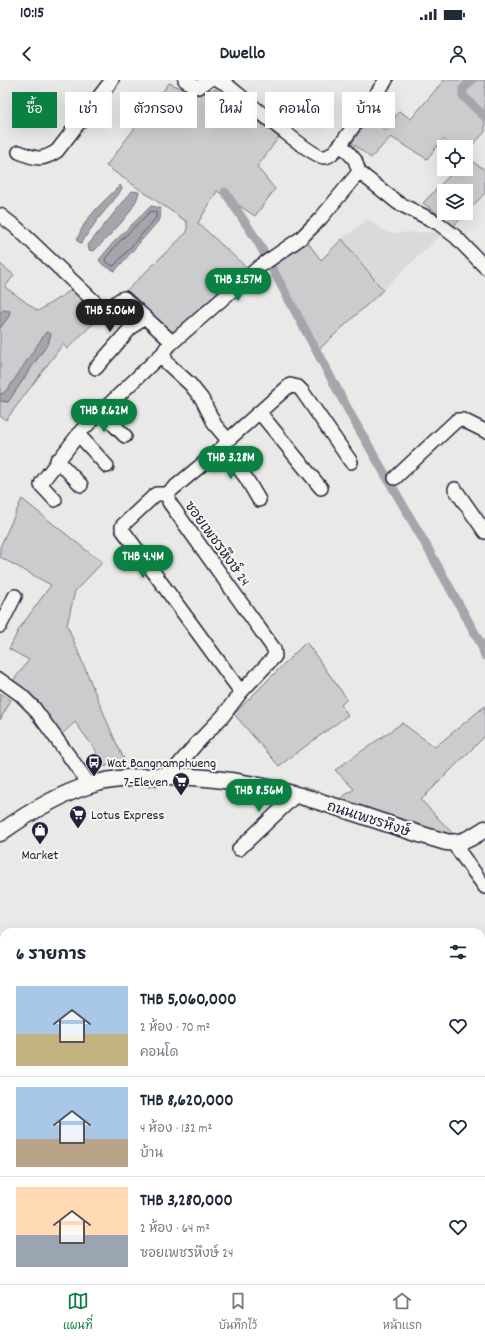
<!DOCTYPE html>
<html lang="th">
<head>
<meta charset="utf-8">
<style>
	body { margin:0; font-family:Dekko,"Playpen Sans Thai",sans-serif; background:#f2f2f3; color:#1f2937; height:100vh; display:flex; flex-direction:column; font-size:15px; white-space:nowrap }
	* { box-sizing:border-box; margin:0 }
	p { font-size:13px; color:#747a83 }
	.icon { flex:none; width:22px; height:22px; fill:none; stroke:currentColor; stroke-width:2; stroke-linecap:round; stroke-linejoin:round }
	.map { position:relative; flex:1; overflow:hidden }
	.details { position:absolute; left:0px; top:848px; width:485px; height:356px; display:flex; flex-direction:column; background:#fff; border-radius:12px 12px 0 0; box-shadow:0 4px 16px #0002 }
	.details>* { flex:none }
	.top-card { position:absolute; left:12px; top:12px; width:461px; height:36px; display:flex; gap:8px }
	.tools { position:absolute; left:437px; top:60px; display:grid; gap:8px }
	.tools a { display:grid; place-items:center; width:36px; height:36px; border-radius:0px; background:#fff; box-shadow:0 4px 16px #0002; font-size:20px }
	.price { position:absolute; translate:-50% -34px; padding:0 9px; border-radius:14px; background:#0b8043; color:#fff; font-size:13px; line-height:26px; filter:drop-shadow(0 1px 2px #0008) }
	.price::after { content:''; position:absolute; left:50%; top:24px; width:12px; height:9px; margin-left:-6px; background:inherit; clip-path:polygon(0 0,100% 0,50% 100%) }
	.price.on { background:#222; color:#fff }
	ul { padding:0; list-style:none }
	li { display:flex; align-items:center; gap:12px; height:100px; padding:0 16px }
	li+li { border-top:1px solid #e0e1e3 }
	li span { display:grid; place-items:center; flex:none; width:112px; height:80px; border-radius:0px; color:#555 }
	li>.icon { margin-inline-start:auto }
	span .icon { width:48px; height:48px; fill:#fffc; stroke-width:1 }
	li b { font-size:17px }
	h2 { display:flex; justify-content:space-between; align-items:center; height:48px; padding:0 16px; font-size:17px }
	.pill { padding:0 14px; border-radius:0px; background:#fff; box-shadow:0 4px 16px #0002; font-size:14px; line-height:36px }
	.pill.on { background:#0b8043; color:#fff }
	.status { display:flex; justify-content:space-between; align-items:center; height:28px; padding:0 20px; background:#fff; direction:ltr }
	.status svg { height:11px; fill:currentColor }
	header { display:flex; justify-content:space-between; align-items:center; height:52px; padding:0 16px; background:#fff; font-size:18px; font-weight:700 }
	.menu { display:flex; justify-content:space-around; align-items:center; height:56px; border-top:1px solid #e0e1e3; background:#fff; font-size:11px; color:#747a83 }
	.menu a { display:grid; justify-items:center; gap:2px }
	.menu .on { color:#0b8043 }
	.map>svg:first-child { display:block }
	.built { fill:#dadada }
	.green { fill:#ccccce; stroke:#777784 }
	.water { fill:#a5a5ac; stroke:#71717f }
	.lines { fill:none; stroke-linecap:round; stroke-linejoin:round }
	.shore { stroke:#565668; stroke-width:1 }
	.canal { stroke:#a5a5ac; stroke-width:9 }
	.river { stroke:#a5a5ac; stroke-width:16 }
	.minor-casing { stroke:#22223b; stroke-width:16 }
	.major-casing { stroke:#22223b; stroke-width:19 }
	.minor { stroke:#f6f6f2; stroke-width:13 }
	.major { stroke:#f6f6f2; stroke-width:16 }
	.labels { text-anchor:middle; stroke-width:4; stroke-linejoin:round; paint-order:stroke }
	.street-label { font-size:14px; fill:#22223b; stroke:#f6f6f2 }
	.poi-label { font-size:14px; fill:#22223b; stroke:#f6f6f2; text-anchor:start }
</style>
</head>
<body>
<div class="status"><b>10:15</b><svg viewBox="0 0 49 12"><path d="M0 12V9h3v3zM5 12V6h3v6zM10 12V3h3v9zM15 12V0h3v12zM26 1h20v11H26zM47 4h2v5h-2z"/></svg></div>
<header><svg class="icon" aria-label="back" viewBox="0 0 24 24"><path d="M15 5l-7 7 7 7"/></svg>Dwello<svg class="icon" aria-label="person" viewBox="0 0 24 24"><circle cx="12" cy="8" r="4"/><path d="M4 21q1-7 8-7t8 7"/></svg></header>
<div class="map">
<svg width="485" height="1204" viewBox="0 0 485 1204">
	<rect width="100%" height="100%" fill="#e9e9e7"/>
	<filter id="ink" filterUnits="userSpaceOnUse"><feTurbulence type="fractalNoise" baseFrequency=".025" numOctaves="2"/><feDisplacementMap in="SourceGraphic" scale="8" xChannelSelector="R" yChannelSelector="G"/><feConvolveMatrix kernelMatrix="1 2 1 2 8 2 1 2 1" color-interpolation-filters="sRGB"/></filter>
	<g filter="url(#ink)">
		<path class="built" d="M 368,139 L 388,153 L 444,152 L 383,210 L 342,159 Z"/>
		<path class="green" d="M 444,0 L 485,0 L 485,52 L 466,72 L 466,67 L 453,67 L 443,59 L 427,79 L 391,57 L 371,78 L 352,63 L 369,37 L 386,51 L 399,31 L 411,39 Z
			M 169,3 L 198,15 L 216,9 L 279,57 L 257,87 L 275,109 L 255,136 L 217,111 L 198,143 L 247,188 L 171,255 L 124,213 L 187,152 L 187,142 L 106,86 Z
			M 467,78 L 485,90 L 485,113 L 466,133 L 466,111 L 444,111 L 444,133 L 466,133 L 454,146 L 423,123 L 456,89 L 466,89 Z
			M 305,159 L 321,180 L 342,159 L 383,210 L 317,271 L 313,270 L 269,186 Z
			M 0,184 L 14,195 L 5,207 L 38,231 L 73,209 L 100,237 L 67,269 L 63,264 L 6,340 L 0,336 L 0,321 L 8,322 L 48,263 L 51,254 L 8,309 L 2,314 L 0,313 L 0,248 L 9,236 L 3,230 L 0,233 Z
			M 22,419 L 91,474 L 103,482 L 75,511 L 67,545 L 114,658 L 126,683 L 87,689 L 85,684 L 97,672 L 75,642 L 61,655 L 13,601 L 29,580 L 9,569 L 19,549 L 51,505 L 0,477 L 0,467 Z
			M 306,562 L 347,619 L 341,625 L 348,635 L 279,686 L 234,634 Z
			M 0,613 L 11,620 L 0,640 Z
			M 485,626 L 485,656 L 421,720 L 455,756 L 338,720 L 354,709 L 335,690 L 402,643 L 435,667 Z"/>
		<path class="water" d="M 120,105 L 122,108 L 118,115 L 98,139 L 81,163 L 77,161 C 83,138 104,122 120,105 Z
			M 132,111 L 139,112 C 134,134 109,155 94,171 L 89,170 L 88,165 Z
			M 151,126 L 161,128 L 160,139 L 115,191 L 103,185 L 99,180 L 113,163 Z
			M 3,230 L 10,231 L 9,236 L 0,248 L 0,233 Z
			M 46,252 L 51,254 L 48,263 L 8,322 L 0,321 L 0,313 L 2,314 L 8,309 Z"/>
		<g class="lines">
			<path class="shore" d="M 151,131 L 156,132 L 156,138 L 115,185 L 113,186 L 106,182 L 105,179 L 116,165 Z"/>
			<path class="canal" d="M 472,0 L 463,9 L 463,16 L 485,37
				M 225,112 L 258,162 L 352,337 L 426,465 L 481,564 L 485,576
				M 0,976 L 4,977"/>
			<path class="river" d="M 481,1195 L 485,1196"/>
			<g class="minor-casing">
				<path id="minor" d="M 185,0 L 194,6 L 199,7 L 209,0
					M 219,0 L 226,4 C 240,15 312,78 324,77 C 331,77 336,69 341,64
					M 386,0 L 341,64 L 355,80 L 359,92 L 398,123 L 438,143 L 456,157 L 485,187
					M 19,72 C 35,79 42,81 57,71 L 112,0
					M 0,135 L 17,148 L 100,227 C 113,235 113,220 124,218 L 172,262
					M 96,288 L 129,250 L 144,236
					M 101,332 L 125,356
					M 260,333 L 321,408
					M 78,354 L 107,386
					M 228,360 L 215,345 L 202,319 L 190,304 L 167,283 L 163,273 L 166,268 L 259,187 L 301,158 L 321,138 L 359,92
					M 223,367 L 246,398 L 259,420
					M 57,380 L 81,405
					M 395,398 L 457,340 L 463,340 L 485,351
					M 455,409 L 485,452
					M 168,417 L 163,414 L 156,414 L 122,446 L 122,449 L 241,612
					M 55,420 L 41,405 L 42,402 L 81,351 L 163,273
					M 0,546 L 15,516
					M 0,600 L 21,615 L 34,628 L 90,705
					M 169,696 L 197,663 L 223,636 L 241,612 L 275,576 L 274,569 L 169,422 L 168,417 L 169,412 L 223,367 L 228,360 L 290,305 L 298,307 L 302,311 L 351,382
					M 453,763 L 485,807
					M 239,769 L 296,715
					M 481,1105 L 485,1107"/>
			</g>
			<g class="major-casing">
				<path id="major" d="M 0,753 C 28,733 57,715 90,705 C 113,698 138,697 162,696 C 193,696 224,699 255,705 C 320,718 382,744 446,762 C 462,765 472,757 485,749"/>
			</g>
			<use href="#minor" class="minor"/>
			<use href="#major" class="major"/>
		</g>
	</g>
	<defs>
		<g id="bus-pin" transform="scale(0.9)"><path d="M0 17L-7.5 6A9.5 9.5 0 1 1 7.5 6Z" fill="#22223b" stroke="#f6f6f2"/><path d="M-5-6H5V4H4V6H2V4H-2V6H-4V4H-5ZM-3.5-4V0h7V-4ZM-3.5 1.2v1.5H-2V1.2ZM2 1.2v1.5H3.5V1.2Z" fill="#fff"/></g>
		<g id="supermarket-pin" transform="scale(0.9)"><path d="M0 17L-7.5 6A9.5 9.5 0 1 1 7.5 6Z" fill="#22223b" stroke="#f6f6f2"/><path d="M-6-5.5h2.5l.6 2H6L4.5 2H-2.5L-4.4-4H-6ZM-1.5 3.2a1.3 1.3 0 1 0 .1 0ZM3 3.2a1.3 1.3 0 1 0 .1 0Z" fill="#fff"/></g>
		<g id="shop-pin" transform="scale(0.9)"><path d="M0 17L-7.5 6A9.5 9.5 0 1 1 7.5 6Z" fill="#22223b" stroke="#f6f6f2"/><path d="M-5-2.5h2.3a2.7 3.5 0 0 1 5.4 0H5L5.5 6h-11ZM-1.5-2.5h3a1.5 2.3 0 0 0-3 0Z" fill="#fff"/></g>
	</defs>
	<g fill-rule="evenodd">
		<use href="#bus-pin" x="94" y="682"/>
		<use href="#supermarket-pin" x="181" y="701"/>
		<use href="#supermarket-pin" x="78" y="734"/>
		<use href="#shop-pin" x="40" y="750"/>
	</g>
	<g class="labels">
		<g class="street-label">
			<text transform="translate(218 463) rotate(54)" y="5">ซอยเพชรหึงษ์ 24</text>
			<text transform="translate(369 738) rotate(18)" y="5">ถนนเพชรหึงษ์</text>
		</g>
		<g class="poi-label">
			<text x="107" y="687">Wat Bangnamphueng</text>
			<text x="168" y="706" text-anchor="end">7-Eleven</text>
			<text x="91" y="739">Lotus Express</text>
			<text x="40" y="779" text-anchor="middle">Market</text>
		</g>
	</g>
</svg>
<div class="tools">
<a><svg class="icon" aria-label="locate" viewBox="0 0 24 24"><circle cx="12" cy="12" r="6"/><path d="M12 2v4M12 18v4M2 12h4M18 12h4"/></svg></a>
<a><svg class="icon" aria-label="layers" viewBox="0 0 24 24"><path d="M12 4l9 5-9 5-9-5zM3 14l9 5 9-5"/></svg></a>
</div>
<b class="price" style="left:238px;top:222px">THB 3.57M</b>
<b class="price on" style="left:110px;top:253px">THB 5.06M</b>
<b class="price" style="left:104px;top:353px">THB 8.62M</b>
<b class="price" style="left:231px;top:400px">THB 3.28M</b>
<b class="price" style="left:143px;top:499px">THB 4.4M</b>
<b class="price" style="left:259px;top:733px">THB 8.56M</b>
<div class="top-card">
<a class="pill on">ซื้อ</a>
<a class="pill">เช่า</a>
<a class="pill">ตัวกรอง</a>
<a class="pill">ใหม่</a>
<a class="pill">คอนโด</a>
<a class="pill">บ้าน</a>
</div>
<section class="details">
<h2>6 รายการ<svg class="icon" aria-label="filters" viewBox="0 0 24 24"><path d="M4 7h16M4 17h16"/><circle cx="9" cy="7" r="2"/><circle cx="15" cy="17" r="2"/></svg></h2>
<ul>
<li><span style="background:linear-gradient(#a9c7e8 60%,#c2b280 0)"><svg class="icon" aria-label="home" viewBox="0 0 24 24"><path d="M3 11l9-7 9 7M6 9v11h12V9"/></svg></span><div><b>THB 5,060,000</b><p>2 ห้อง · 70 m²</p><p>คอนโด</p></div><svg class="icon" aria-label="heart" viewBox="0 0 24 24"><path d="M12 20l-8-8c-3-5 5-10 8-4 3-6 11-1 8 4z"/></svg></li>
<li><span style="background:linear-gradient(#a9c7e8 65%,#b9a48a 0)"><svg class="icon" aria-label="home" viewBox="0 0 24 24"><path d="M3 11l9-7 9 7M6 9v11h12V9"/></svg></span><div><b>THB 8,620,000</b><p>4 ห้อง · 132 m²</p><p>บ้าน</p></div><svg class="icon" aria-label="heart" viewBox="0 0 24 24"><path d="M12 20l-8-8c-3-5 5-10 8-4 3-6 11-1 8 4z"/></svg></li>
<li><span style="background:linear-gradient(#ffd9b3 60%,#9aa5b1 0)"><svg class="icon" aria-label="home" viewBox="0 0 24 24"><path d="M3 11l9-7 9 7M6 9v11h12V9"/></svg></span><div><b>THB 3,280,000</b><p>2 ห้อง · 64 m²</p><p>ซอยเพชรหึงษ์ 24</p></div><svg class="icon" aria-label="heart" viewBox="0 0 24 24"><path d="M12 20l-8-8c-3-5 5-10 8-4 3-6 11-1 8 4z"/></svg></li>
</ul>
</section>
</div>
<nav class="menu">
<a class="on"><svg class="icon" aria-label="map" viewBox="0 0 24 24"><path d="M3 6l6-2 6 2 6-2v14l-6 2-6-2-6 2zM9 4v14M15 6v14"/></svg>แผนที่</a>
<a><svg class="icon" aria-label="saved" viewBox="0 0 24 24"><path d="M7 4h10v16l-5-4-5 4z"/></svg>บันทึกไว้</a>
<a><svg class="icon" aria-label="home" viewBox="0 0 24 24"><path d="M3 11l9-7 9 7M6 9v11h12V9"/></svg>หน้าแรก</a>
</nav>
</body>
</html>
